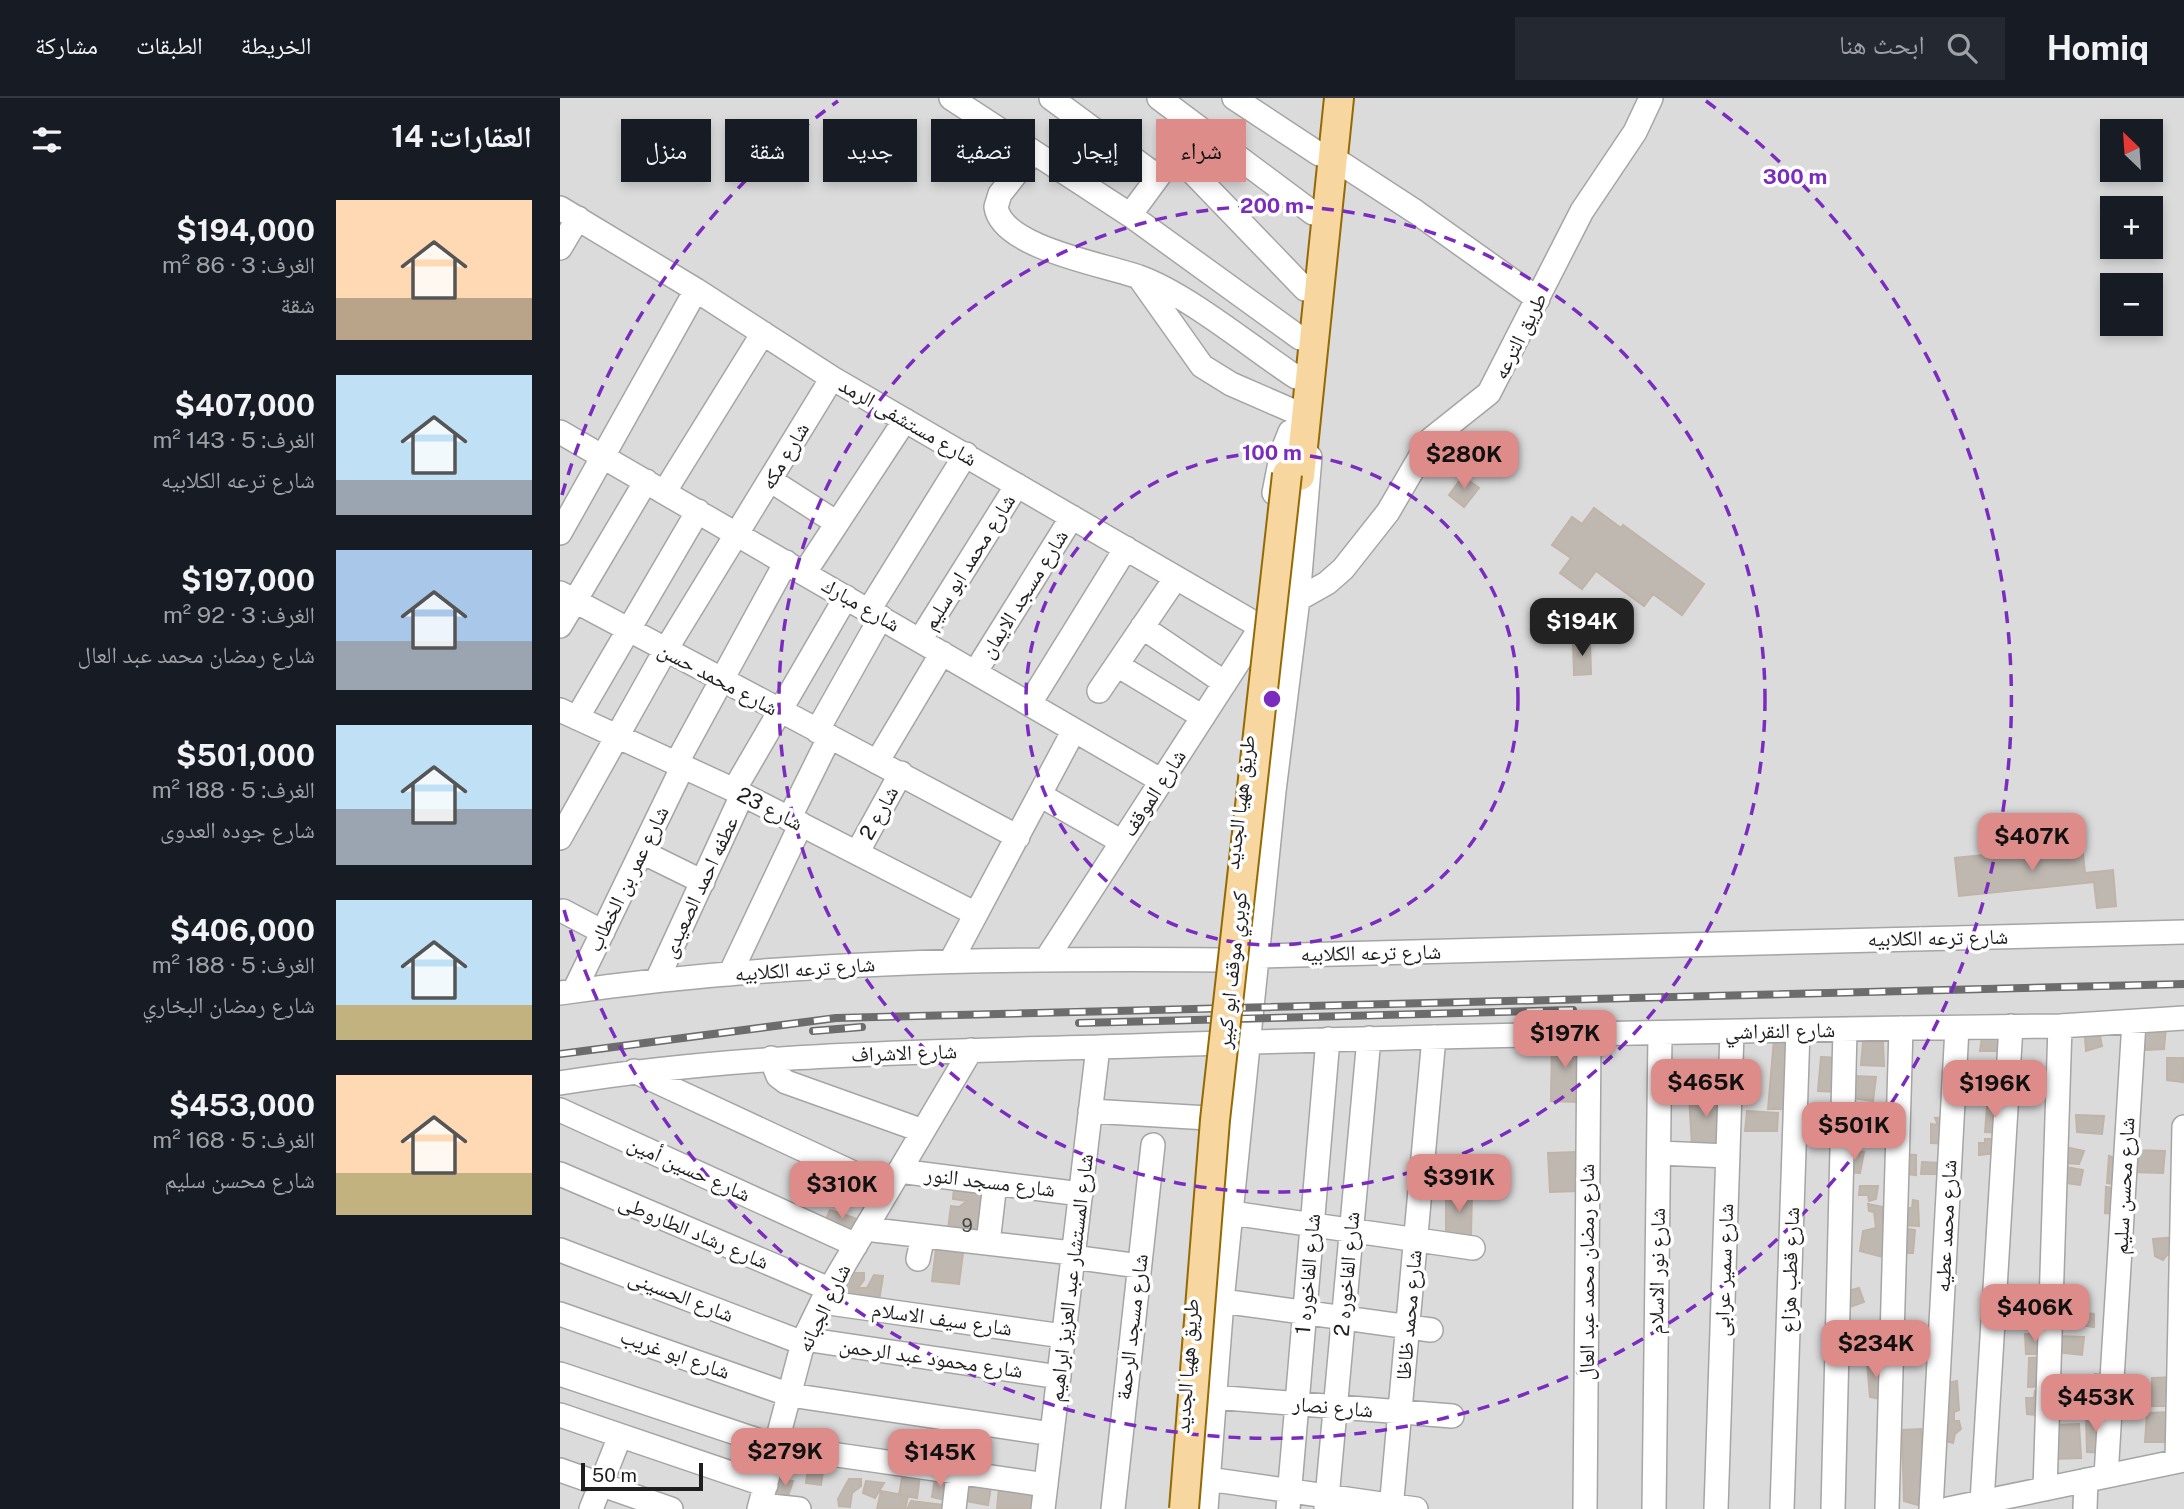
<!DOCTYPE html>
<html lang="ar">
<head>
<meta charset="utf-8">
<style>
	body { margin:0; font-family:"Public Sans","Noto Naskh Arabic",sans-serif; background:#242831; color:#f1f3f6; direction:rtl; height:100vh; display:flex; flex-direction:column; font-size:26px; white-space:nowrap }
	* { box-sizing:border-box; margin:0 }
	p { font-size:23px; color:#9ea1a6 }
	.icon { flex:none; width:38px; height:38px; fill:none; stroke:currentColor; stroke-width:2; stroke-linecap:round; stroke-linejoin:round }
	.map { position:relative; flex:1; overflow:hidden; direction:ltr }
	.details { display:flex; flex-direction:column; background:#171b24; width:560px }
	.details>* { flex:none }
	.guide { position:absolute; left:21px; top:21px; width:665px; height:63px; direction:rtl; display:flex; gap:14px }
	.needle { width:46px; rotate:335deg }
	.controls { position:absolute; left:1540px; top:21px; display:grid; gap:14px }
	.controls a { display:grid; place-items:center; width:63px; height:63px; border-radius:0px; background:#171b24; box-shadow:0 4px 10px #0003; font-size:35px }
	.scale { position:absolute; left:21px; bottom:18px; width:122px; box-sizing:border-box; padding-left:7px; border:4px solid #1e1e1e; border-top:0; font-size:19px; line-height:24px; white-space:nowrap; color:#1e1e1e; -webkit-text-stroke:5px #fff; paint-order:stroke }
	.price { position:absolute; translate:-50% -60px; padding:0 16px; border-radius:14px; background:#dd8c8a; color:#111; font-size:23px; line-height:46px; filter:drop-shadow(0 2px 4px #0008) }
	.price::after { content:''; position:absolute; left:50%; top:42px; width:21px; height:16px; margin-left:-10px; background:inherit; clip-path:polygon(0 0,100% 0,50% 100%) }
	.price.current { background:#222; color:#fff }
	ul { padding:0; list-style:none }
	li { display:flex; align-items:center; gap:21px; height:175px; padding:0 28px }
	li span { display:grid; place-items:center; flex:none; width:196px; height:140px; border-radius:0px; color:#555 }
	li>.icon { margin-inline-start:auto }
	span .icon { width:84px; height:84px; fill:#fffc; stroke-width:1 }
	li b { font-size:30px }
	h2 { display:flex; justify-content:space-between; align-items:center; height:84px; padding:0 28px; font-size:30px }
	.pill { padding:0 24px; border-radius:0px; background:#171b24; box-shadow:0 4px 10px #0003; font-size:24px; line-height:63px }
	.pill.current { background:#dd8c8a; color:#111 }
	header { display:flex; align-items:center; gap:42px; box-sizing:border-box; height:98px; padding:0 35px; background:#171b24; border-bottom:2px solid #363941 }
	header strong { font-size:33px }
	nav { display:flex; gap:38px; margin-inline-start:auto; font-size:24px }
	.search { width:490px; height:63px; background:#242831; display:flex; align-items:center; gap:18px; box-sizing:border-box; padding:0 24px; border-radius:0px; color:#9ea1a6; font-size:26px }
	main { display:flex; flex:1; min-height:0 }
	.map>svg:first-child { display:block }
	.residential { fill:#dcdbdb; fill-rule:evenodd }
	.building { fill:#bfb8b1; stroke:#c0b3a7; stroke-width:2 }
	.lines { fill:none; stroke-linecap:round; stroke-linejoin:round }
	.minor-casing { stroke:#a5a5a5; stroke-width:26 }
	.major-casing { stroke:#936a05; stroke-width:32 }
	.minor { stroke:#fff; stroke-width:23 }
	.major { stroke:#f8d6a0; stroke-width:28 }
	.rail-casing { stroke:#6c6c6c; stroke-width:8 }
	.rail { stroke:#fff; stroke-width:5; stroke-dasharray:16; stroke-linecap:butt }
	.major-bridge-casing { stroke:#936a05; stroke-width:32; stroke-linecap:butt }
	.major-bridge { stroke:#f8d6a0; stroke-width:28 }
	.ring { fill:none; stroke:#7b2cbf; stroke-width:3.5; stroke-dasharray:12 9 }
	.labels { text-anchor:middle; stroke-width:7; stroke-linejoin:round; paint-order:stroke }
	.number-label { font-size:18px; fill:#464443 }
	.street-label { font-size:21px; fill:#1e1e1e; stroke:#fff }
	.centre { fill:#7b2cbf; stroke:#fff; stroke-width:3.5 }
	.ring-label { font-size:21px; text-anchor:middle; font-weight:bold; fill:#7b2cbf; stroke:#fff; stroke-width:7; stroke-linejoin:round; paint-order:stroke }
</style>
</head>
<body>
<header>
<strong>Homiq</strong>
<div class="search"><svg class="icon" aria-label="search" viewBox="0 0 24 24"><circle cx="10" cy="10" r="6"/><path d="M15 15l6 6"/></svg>ابحث هنا</div>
<nav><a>الخريطة</a><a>الطبقات</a><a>مشاركة</a></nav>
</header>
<main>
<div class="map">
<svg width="1624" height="1411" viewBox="0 0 1624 1411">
	<rect width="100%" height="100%" fill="#efece5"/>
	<path class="residential" d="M 0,0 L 1624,0 L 1624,1411 L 0,1411 ZM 1552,33 L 1591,33 L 1591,72 L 1552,72 ZM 1552,110 L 1591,110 L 1591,149 L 1552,149 ZM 1552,187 L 1591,187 L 1591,226 L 1552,226 Z"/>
	<path class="building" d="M 903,378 L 919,390 L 904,409 L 889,397 Z
		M 1034,410 L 1061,430 L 1063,427 L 1144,486 L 1122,517 L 1093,496 L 1084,508 L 1036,473 L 1022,491 L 1000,475 L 1011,460 L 992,447 L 1012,419 L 1022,426 Z
		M 1030,544 L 1031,576 L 1014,577 L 1013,545 Z
		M 1522,747 L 1525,775 L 1553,772 L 1556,808 L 1537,810 L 1534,784 L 1399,798 L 1395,760 Z
		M 1606,929 L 1604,951 L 1585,952 L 1584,931 Z
		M 1423,931 L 1446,932 L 1444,953 L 1420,953 Z
		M 1232,938 L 1228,1011 L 1208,1011 L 1214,941 Z
		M 1525,938 L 1540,938 L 1542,948 L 1526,953 Z
		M 992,940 L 1019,940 L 1017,1004 L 991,1003 Z
		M 1303,944 L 1323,945 L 1324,968 L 1301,967 Z
		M 1261,959 L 1282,960 L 1281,994 L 1258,993 Z
		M 1607,960 L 1624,960 L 1623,984 L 1607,982 Z
		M 1293,978 L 1316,979 L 1313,1003 L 1290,1000 Z
		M 1159,995 L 1162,1046 L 1132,1048 L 1129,997 Z
		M 1444,1008 L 1443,1035 L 1425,1034 L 1427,1009 Z
		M 1187,1013 L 1218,1015 L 1217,1033 L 1185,1033 Z
		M 1516,1017 L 1544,1018 L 1542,1036 L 1517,1034 Z
		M 1390,1019 L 1389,1046 L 1371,1045 L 1371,1026 L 1378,1027 L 1375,1020 Z
		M 1294,1020 L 1302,1020 L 1304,1027 L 1311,1028 L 1310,1038 L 1304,1038 L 1302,1046 L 1293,1045 Z
		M 1425,1041 L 1443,1041 L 1442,1054 L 1419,1057 L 1419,1045 L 1425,1045 Z
		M 1505,1049 L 1524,1053 L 1519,1066 L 1504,1065 Z
		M 1573,1052 L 1605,1053 L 1603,1075 L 1571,1074 Z
		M 1288,1053 L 1304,1054 L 1300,1075 L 1285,1074 Z
		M 1017,1054 L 1019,1093 L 990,1094 L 988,1055 Z
		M 1341,1056 L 1356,1057 L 1356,1077 L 1340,1075 Z
		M 1549,1058 L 1557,1061 L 1553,1086 L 1547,1085 Z
		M 1362,1064 L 1379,1065 L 1378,1076 L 1361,1076 Z
		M 1506,1069 L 1523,1072 L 1520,1087 L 1505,1085 Z
		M 1300,1088 L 1318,1088 L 1316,1101 L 1309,1103 L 1308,1097 L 1299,1097 Z
		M 1546,1089 L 1562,1091 L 1561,1117 L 1545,1115 Z
		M 394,1090 L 423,1094 L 423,1144 L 387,1139 L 391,1108 L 399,1109 L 407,1103 L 393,1101 Z
		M 886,1093 L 912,1094 L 911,1138 L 886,1138 Z
		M 1353,1102 L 1358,1103 L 1359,1128 L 1338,1127 L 1339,1110 L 1352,1110 Z
		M 1308,1106 L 1323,1109 L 1323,1133 L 1327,1133 L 1323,1159 L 1300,1153 L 1303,1133 L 1316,1130 L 1314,1114 L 1309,1113 Z
		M 270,1112 L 297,1121 L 292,1136 L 266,1121 Z
		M 1348,1131 L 1355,1132 L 1353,1155 L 1338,1155 L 1340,1141 L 1347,1141 Z
		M 1618,1139 L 1617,1156 L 1607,1157 L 1603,1162 L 1595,1158 L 1593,1141 Z
		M 376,1151 L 403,1155 L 399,1186 L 372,1183 Z
		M 291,1175 L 304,1175 L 304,1182 L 298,1190 L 307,1190 L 314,1177 L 323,1178 L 319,1203 L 277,1196 Z
		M 1299,1190 L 1304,1204 L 1284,1211 L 1284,1194 Z
		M 1507,1194 L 1522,1196 L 1518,1214 L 1534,1216 L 1534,1229 L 1513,1226 L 1514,1219 L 1511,1218 L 1510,1227 L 1504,1227 Z
		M 1467,1212 L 1485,1213 L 1482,1228 L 1463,1226 Z
		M 1313,1230 L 1319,1231 L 1316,1257 L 1301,1254 L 1303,1238 L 1311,1239 Z
		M 1465,1236 L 1485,1236 L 1485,1256 L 1466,1256 Z
		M 1498,1238 L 1524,1239 L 1522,1257 L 1495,1254 Z
		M 1487,1259 L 1486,1288 L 1468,1289 L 1469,1260 Z
		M 1307,1264 L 1321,1264 L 1324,1302 L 1310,1299 Z
		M 1535,1276 L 1551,1278 L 1549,1303 L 1535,1300 Z
		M 1617,1279 L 1615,1308 L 1591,1308 L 1592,1280 Z
		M 1397,1283 L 1399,1312 L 1394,1314 L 1394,1323 L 1399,1323 L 1401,1331 L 1395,1336 L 1393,1345 L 1386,1343 L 1387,1285 Z
		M 1559,1287 L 1580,1289 L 1577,1311 L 1556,1308 Z
		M 1475,1293 L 1485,1294 L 1484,1318 L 1467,1316 L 1466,1300 L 1474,1300 Z
		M 1613,1314 L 1615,1344 L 1585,1344 L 1587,1315 Z
		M 1546,1317 L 1545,1355 L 1527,1354 L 1526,1319 Z
		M 1519,1326 L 1521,1360 L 1493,1361 L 1496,1327 Z
		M 1361,1331 L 1365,1396 L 1358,1407 L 1344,1403 L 1342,1332 Z
		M 217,1359 L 232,1364 L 229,1379 L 214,1377 Z
		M 249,1365 L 264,1367 L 261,1387 L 246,1385 Z
		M 343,1374 L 360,1378 L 357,1400 L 339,1397 Z
		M 375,1380 L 389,1382 L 385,1402 L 372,1399 Z
		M 220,1381 L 233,1383 L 228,1398 L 217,1397 Z
		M 289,1381 L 301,1381 L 301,1388 L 292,1395 L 290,1409 L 279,1408 L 278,1401 Z
		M 306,1383 L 324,1385 L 315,1400 L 303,1395 Z
		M 403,1384 L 431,1389 L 428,1407 L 400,1402 Z
		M 439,1389 L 475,1392 L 473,1411 L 437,1411 Z
		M 321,1393 L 348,1398 L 345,1411 L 317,1411 Z
		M 351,1403 L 385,1407 L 384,1411 L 347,1411 Z"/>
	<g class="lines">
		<g class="minor-casing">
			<path id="minor" d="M 391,0 L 570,117 L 740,240
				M 491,0 L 598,79
				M 599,0 L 753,115
				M 674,0 L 759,56
				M 473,54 L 440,96 L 436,109 C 442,150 546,167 579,179 C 627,196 692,250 736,279
				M 773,60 L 856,114 L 978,201
				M 0,110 L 136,192 L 272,280 L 701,529
				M 570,117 L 615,56 L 745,191
				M 0,150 L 18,120
				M 581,182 L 642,268 L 671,286 L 733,313
				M 0,334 L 602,683
				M 210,382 L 277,425
				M 105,393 L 203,235
				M 714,395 L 722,354 L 730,334
				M 0,435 L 136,192
				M 245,474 L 345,322
				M 0,495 L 458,739
				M 309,512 L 406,356
				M 0,528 L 86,383
				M 582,529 L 665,585
				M 360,542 L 457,387
				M 557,567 L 643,619
				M 416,573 L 512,419
				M 539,593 L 615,481
				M 470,605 L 566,450
				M 0,612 L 174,692 L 416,816
				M 17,620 L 138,413
				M 257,633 L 321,519
				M 317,664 L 382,555
				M 116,666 L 226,464
				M 174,692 L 286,499
				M 480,697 L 562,744
				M 229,721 L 269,640
				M 0,740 L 105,553 L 272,280
				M 82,754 L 143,784
				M 297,755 L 341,675
				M 3,813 L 43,834
				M 487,860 L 701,529 L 728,507 L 767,485 L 783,471 L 828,414 L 870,342 L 929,295 L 1022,113 L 1075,34 L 1091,0
				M 392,861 L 514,632
				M 170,876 L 241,726
				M 97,882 L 182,697
				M 14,893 L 122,670
				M 0,895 C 221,863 439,860 661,862 L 698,858 L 1624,834
				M 211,960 L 218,978 L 226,984 L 363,1033
				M 74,973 L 328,1091
				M 0,985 C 189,954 381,954 572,948 C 881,937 1191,932 1500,928 L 1624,920
				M 0,1012 L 296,1147
				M 530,1013 L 648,1020
				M 1099,1055 L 1168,1058
				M 339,1073 L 521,1096
				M 0,1076 L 269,1191
				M 672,1115 L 913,1150
				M 305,1131 L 512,1155
				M 428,1145 L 435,1085
				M 0,1152 L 243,1245
				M 512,1159 L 579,1168
				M 358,1161 L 363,1138
				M 662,1203 L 871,1232
				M 262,1204 L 503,1238
				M 0,1216 L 230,1297 L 492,1336
				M 244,1241 L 499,1279
				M 0,1276 L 215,1348 L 486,1387
				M 653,1299 L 892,1318
				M 0,1317 L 206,1387
				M 1617,1363 L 1624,1029
				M 0,1372 L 111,1411
				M 1546,1378 L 1574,924
				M 648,1381 L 856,1411
				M 1485,1391 L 1500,928
				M 1422,1404 L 1451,928
				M 201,1407 L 239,1411
				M 31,1411 L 60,1338
				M 199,1411 L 244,1241 L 262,1204 L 411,952
				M 394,1411 L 404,1323
				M 483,1411 L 538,949
				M 553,1411 L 593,1047
				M 646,1411 L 662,1203 L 714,693 L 738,501 L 750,359
				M 728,1411 L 768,941
				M 766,1411 L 809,940
				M 831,1411 L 874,939
				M 1025,1411 L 1029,937
				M 1094,1411 L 1100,936
				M 1156,1411 L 1172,934
				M 1222,1411 L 1238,932
				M 1273,1411 L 1285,932
				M 1327,1411 L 1341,930
				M 1371,1411 L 1397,930
				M 1388,1411 L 1624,1362
				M 1525,1411 L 1526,1382"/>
		</g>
		<g class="major-casing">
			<path id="major" d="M 740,378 L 779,0"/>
		</g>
		<use href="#minor" class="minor"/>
		<use href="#major" class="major"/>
		<g class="rail-casing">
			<path id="rail" d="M 519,925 L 1013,912
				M 253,933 L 302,929
				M 0,956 L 276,920 L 1624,886"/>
		</g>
		<use href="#rail" class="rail"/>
		<g class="major-bridge-casing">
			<path id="major-bridge" d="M 624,1411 L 655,1022 L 727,376"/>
		</g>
		<use href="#major-bridge" class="major-bridge"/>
	</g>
	<g class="ring">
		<circle cx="712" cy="601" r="246"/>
		<circle cx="712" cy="601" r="493"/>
		<path d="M2 397A739 739 0 0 1 278 3M1146 3A739 739 0 1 1 2 805"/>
	</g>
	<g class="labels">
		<g class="number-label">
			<text x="407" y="1134">9</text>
		</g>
		<g class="street-label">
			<text transform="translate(960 238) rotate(-63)" y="7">طريق الترعه</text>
			<text transform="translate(348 324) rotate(30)" y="7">شارع مستشفى الرمد</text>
			<text transform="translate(225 358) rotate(-59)" y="7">شارع مكه</text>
			<text transform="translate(409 464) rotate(-58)" y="7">شارع محمد ابو سليم</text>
			<text transform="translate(464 496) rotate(-58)" y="7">شارع مسجد الايمان</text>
			<text transform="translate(301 507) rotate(30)" y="7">شارع مبارك</text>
			<text transform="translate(158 581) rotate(28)" y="7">شارع محمد حسن</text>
			<text transform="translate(594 695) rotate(-57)" y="7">شارع الموقف</text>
			<text transform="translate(680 704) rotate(-83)" y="7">طريق ههيا الجديد</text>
			<text transform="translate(210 711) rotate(27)" y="7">شارع 23</text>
			<text transform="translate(319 715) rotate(-61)" y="7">شارع 2</text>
			<text transform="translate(68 781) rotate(-64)" y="7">شارع عمر بن الخطاب</text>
			<text transform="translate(140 789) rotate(-65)" y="7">عطفه احمد الصعيدى</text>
			<text transform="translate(1378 840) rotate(-1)" y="7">شارع ترعه الكلابيه</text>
			<text transform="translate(811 855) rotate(-1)" y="7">شارع ترعه الكلابيه</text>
			<text transform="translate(245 871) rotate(-4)" y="7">شارع ترعه الكلابيه</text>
			<text transform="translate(672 872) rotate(-84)" y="7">كوبري موقف ابو كبير</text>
			<text transform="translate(1220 933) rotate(-1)" y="7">شارع النقراشي</text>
			<text transform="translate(344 955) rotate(-2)" y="7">شارع الاشراف</text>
			<text transform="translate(129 1071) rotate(24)" y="7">شارع حسين أمين</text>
			<text transform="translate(430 1084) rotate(7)" y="7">شارع مسجد النور</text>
			<text transform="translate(1564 1088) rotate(-87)" y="7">شارع محسن سليم</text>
			<text transform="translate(1386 1128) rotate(-87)" y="7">شارع محمد عطيه</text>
			<text transform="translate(134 1134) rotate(23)" y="7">شارع رشاد الطاروطى</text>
			<text transform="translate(1164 1172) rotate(-88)" y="7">شارع سمير عرابى</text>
			<text transform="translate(1230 1172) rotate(-88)" y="7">شارع قطب هزاع</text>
			<text transform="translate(1097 1173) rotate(-89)" y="7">شارع نور الاسلام</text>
			<text transform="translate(1027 1174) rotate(-90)" y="7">شارع رمضان محمد عبد العال</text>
			<text transform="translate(748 1176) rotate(-85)" y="7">شارع الفاخوره 1</text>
			<text transform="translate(787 1176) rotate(-85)" y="7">شارع الفاخوره 2</text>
			<text transform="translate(511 1180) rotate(-83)" y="7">شارع المستشار عبد العزيز ابراهيم</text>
			<text transform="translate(121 1198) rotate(21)" y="7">شارع الحسينى</text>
			<text transform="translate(264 1210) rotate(-64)" y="7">شارع الجبانه</text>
			<text transform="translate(849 1217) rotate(-85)" y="7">شارع محمد ظاظا</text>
			<text transform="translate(382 1221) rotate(8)" y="7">شارع سيف الاسلام</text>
			<text transform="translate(572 1229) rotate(-83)" y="7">شارع مسجد الرحمة</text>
			<text transform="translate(115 1256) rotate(19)" y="7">شارع ابو غريب</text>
			<text transform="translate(371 1260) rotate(8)" y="7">شارع محمود عبد الرحمن</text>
			<text transform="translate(627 1268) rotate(-86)" y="7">طريق ههيا الجديد</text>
			<text transform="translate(773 1309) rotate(5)" y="7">شارع نصار</text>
		</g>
	</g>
	<circle cx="712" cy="601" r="10" class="centre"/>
	<g class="ring-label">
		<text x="1235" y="86">300 m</text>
		<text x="712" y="115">200 m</text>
		<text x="712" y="362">100 m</text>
	</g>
</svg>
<div class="controls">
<a><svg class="needle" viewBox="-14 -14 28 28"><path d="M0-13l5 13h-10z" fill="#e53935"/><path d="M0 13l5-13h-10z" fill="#9ea1a6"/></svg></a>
<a>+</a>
<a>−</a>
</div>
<div class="scale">50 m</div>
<b class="price" style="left:904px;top:393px">$280K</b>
<b class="price current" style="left:1022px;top:560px">$194K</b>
<b class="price" style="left:1472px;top:775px">$407K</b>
<b class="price" style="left:1005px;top:972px">$197K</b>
<b class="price" style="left:1146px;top:1021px">$465K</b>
<b class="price" style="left:1435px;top:1022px">$196K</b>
<b class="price" style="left:1294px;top:1064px">$501K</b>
<b class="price" style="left:899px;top:1116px">$391K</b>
<b class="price" style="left:282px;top:1123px">$310K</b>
<b class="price" style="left:1475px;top:1246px">$406K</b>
<b class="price" style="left:1316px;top:1282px">$234K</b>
<b class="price" style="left:1536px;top:1336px">$453K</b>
<b class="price" style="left:225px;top:1390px">$279K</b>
<b class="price" style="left:380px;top:1391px">$145K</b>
<div class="guide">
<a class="pill current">شراء</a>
<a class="pill">إيجار</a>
<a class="pill">تصفية</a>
<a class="pill">جديد</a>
<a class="pill">شقة</a>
<a class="pill">منزل</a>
</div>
</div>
<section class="details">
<h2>العقارات: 14<svg class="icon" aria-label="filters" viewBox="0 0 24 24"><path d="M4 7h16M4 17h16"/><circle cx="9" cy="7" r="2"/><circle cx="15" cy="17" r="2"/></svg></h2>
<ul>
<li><span style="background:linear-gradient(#ffd9b3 70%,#b9a48a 0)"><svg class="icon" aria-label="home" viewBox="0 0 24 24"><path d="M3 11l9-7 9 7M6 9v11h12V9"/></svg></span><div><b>$194,000</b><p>الغرف: 3 · 86 m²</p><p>شقة</p></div></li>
<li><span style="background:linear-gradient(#bfe0f5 75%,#9aa5b1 0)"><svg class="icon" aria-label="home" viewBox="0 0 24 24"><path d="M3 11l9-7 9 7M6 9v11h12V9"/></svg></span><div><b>$407,000</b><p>الغرف: 5 · 143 m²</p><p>شارع ترعه الكلابيه</p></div></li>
<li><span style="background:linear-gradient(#a9c7e8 65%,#9aa5b1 0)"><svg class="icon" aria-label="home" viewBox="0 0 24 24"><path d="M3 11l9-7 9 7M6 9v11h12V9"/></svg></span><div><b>$197,000</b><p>الغرف: 3 · 92 m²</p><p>شارع رمضان محمد عبد العال</p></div></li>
<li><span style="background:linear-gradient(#bfe0f5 60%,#9aa5b1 0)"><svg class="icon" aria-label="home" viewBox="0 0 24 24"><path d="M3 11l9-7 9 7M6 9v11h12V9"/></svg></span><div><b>$501,000</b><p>الغرف: 5 · 188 m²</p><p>شارع جوده العدوى</p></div></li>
<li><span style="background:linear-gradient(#bfe0f5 75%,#c2b280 0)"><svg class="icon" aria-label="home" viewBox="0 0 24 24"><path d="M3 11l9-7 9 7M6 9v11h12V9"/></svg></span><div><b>$406,000</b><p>الغرف: 5 · 188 m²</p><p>شارع رمضان البخاري</p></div></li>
<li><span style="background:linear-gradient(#ffd9b3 70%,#c2b280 0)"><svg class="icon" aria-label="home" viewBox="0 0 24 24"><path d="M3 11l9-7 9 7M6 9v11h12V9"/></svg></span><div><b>$453,000</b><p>الغرف: 5 · 168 m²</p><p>شارع محسن سليم</p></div></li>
</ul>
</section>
</main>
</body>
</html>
